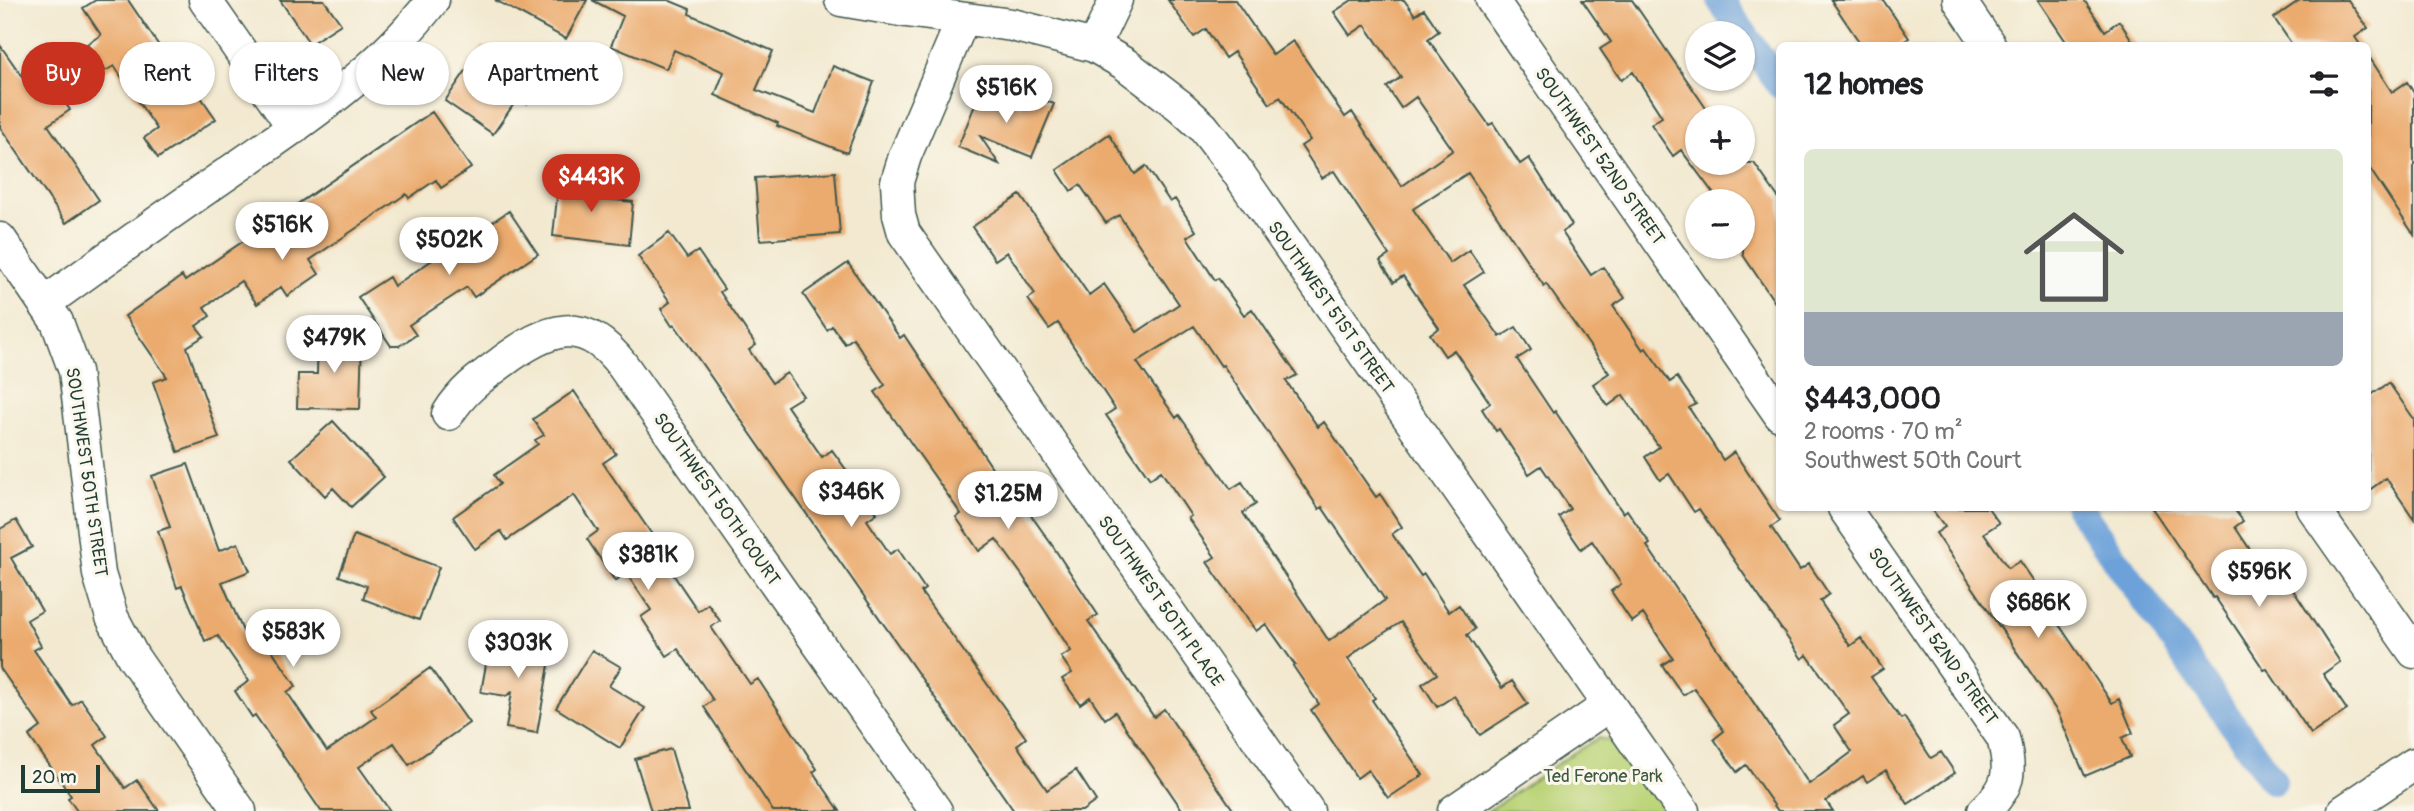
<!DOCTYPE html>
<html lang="en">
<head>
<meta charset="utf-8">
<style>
	body { margin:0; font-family:Pangolin,sans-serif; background:#f2f2f2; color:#202124; height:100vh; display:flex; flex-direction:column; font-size:26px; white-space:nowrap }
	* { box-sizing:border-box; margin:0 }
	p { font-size:23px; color:#757577 }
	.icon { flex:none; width:38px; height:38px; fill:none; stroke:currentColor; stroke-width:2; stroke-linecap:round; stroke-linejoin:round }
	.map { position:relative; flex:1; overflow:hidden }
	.drawer { position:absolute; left:1776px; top:42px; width:595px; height:469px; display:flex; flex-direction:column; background:#fff; border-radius:10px; box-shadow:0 2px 5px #0004 }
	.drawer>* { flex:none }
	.guide { position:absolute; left:21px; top:42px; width:665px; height:63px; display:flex; gap:14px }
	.tools { position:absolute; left:1685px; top:21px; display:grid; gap:14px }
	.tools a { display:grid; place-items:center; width:70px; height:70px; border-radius:50%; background:#fff; box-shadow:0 2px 5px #0004; font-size:35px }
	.scale { position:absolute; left:21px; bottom:18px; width:79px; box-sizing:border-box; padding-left:7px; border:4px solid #1f3d34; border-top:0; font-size:19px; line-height:24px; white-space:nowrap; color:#1f3d34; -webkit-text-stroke:5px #fbf7ec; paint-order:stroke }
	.price { position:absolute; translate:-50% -60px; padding:0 16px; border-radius:24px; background:#fff; color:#222; font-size:23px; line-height:46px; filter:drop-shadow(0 2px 4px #0008) }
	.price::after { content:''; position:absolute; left:50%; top:42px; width:21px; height:16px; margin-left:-10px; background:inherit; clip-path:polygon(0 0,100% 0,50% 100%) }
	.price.active { background:#c8321e; color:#fff }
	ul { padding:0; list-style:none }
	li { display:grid; align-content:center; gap:14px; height:371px; padding:0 28px }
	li+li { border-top:2px solid #e0e0e0 }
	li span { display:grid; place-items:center; height:217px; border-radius:10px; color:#555 }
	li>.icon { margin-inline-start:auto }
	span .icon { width:126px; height:126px; fill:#fffc; stroke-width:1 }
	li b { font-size:30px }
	h2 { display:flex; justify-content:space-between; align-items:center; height:84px; padding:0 28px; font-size:30px }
	.tag { padding:0 24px; border-radius:32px; background:#fff; box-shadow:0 2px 5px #0004; font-size:24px; line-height:63px }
	.tag.active { background:#c8321e; color:#fff }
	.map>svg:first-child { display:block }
	.green { fill:#bcd479; stroke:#6e8856; stroke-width:2 }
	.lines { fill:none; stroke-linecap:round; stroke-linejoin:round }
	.canal { stroke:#6ca1d9; stroke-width:28 }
	.building { fill:#ebab6e; fill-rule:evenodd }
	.minor-casing { stroke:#3f574b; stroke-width:35 }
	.path { stroke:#3f574b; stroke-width:4.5; stroke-dasharray:5 5; stroke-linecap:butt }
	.minor { stroke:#fff; stroke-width:32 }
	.labels { text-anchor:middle; stroke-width:6; stroke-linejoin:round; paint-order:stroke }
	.street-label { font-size:18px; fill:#1f3d34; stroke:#fbf7ec }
	.park-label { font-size:18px; fill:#3e5b42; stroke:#fbf7ec }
</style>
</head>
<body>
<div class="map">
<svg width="2414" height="811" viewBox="0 0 2414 811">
	<rect width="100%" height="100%" fill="#fbf7ec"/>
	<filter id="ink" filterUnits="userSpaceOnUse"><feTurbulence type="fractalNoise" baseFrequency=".0143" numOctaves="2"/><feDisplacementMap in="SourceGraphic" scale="14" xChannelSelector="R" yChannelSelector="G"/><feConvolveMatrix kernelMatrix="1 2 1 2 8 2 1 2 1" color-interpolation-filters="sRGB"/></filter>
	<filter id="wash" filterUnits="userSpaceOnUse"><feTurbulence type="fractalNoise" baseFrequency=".00686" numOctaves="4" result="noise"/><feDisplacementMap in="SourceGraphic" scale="28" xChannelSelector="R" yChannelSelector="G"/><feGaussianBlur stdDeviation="1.57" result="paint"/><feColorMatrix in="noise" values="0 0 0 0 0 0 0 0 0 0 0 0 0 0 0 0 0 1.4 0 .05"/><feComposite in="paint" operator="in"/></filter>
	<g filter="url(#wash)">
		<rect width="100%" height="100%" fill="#f2e9d0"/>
		<path class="green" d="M 1599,738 L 1626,746 L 1670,811 L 1488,811 L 1573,753 Z"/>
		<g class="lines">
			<path class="canal" d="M 1720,0 L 1780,85
				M 2079,508 L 2273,781"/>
		</g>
		<g id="blocks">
			<path class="building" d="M 96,0 L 128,0 L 174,68 L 178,64 L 216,119 L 158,158 L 144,138 L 157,129 L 114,66 L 105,71 L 87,44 L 101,35 L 83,8 Z
				M 280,0 L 324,0 L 341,24 L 310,44 Z
				M 495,0 L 587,0 L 566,39 Z
				M 592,0 L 668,0 L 690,9 L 689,14 L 773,51 L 756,90 L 815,113 L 833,66 L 874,82 L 847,153 L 777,126 L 778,123 L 715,95 L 724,72 L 674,50 L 666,69 L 611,46 L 623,16 Z
				M 1168,0 L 1235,0 L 1273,55 L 1293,41 L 1345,117 L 1352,112 L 1402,186 L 1453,150 L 1416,97 L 1401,108 L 1387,87 L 1401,77 L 1365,25 L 1350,35 L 1334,12 L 1352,0 L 1404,0 L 1415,15 L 1424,9 L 1439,31 L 1428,39 L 1489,125 L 1493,123 L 1520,164 L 1529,158 L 1572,225 L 1562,232 L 1591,275 L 1603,267 L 1625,298 L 1613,306 L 1643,350 L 1646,348 L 1670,382 L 1677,377 L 1696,404 L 1689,408 L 1723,460 L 1734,452 L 1780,521 L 1771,527 L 1800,570 L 1809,564 L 1829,594 L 1820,601 L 1850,646 L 1861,638 L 1883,669 L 1871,677 L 1901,719 L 1904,717 L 1931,758 L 1941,752 L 1955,773 L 1908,804 L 1886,770 L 1867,782 L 1863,776 L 1826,801 L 1833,811 L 1778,811 L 1746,765 L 1737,772 L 1714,739 L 1724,731 L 1694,688 L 1683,695 L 1662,665 L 1673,658 L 1643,614 L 1632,622 L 1611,591 L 1621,584 L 1592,541 L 1581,549 L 1559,517 L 1570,509 L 1541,466 L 1529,474 L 1499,429 L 1496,431 L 1482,409 L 1490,403 L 1454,350 L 1445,356 L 1430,334 L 1439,328 L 1403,276 L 1394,282 L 1380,261 L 1389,255 L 1334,171 L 1322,178 L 1301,146 L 1310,140 L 1280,97 L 1270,104 L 1234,52 L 1225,58 L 1206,29 L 1194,37 ZM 1468,173 L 1544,286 L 1546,284 L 1609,373 L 1593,384 L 1608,406 L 1623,395 L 1659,447 L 1645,457 L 1660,480 L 1669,474 L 1694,512 L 1699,509 L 1802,659 L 1807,655 L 1849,714 L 1834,725 L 1852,752 L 1809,784 L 1647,546 L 1650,544 L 1627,510 L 1623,513 L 1555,411 L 1553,413 L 1517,359 L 1531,350 L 1516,327 L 1500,337 L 1464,285 L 1484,272 L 1469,250 L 1450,263 L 1413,209 Z
				M 1582,0 L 1632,0 L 1712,117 L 1698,117 L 1698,163 L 1754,163 L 1780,200 L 1780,310 L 1743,255 L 1743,201 L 1719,201 L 1681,150 L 1673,156 L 1651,124 L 1662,117 L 1633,72 L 1621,80 L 1600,49 L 1611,42 Z
				M 1831,0 L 1883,0 L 1909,38 L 1897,46 L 1862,46 Z
				M 2038,0 L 2084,0 L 2105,31 L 2119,21 L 2136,46 L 2069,46 Z
				M 2300,0 L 2348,0 L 2368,28 L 2355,37 L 2361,46 L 2293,46 L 2274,18 Z
				M 0,45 L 33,92 L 50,80 L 70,110 L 48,125 L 99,200 L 66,223 L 0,127 Z
				M 483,46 L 540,85 L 527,104 L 518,98 L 493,134 L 445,101 Z
				M 2368,55 L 2392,92 L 2407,82 L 2414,93 L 2414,235 L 2368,166 Z
				M 981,90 L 1021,106 L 1026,92 L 1054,104 L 1032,157 L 980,136 L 999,164 L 958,147 Z
				M 432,112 L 471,168 L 441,188 L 436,180 L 409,198 L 406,194 L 310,260 L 319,274 L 287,296 L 281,287 L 257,304 L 241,281 L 204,307 L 210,316 L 196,326 L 204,336 L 187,347 L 219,438 L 178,452 L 153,382 L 167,377 L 125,316 L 182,276 L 185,281 Z
				M 1109,134 L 1135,174 L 1146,166 L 1170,202 L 1175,199 L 1196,231 L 1187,237 L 1215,280 L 1218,278 L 1244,315 L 1252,309 L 1297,375 L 1286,381 L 1318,427 L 1324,422 L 1376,497 L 1380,494 L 1402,527 L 1392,534 L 1421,576 L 1424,574 L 1449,612 L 1459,605 L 1475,629 L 1467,635 L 1502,688 L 1512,681 L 1528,704 L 1480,735 L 1454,696 L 1437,707 L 1422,684 L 1437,674 L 1401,622 L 1359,649 L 1348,659 L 1375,698 L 1372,700 L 1423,775 L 1388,798 L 1368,770 L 1357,778 L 1311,710 L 1319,704 L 1293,666 L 1295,665 L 1266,624 L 1256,631 L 1223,585 L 1207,562 L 1215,557 L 1188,518 L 1191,516 L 1161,471 L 1150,479 L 1106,415 L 1115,409 L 1058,323 L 1049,329 L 1028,299 L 1035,294 L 1007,252 L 995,260 L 972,227 L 1020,195 L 1089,295 L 1104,284 L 1137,332 L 1179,304 L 1119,215 L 1106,223 L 1080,185 L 1071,191 L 1057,170 ZM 1194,326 L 1221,366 L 1223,365 L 1319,509 L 1322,507 L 1385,600 L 1329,641 L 1243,513 L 1256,504 L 1242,482 L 1231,489 L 1179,415 L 1176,418 L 1137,362 Z
				M 835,172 L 840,234 L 760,240 L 755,178 Z
				M 559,178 L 600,183 L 598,198 L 633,202 L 629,245 L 553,236 Z
				M 509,211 L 538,254 L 474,297 L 467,287 L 409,325 L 416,335 L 399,346 L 391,346 L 358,297 L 389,277 L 394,286 L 444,252 L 440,246 L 464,229 L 470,237 Z
				M 669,233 L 687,258 L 698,251 L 724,289 L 720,292 L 756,345 L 749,350 L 772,383 L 787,373 L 803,396 L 787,406 L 822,457 L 832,450 L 877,513 L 867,520 L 890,554 L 898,549 L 925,589 L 921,592 L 1026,738 L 1017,745 L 1047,790 L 1076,770 L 1096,801 L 1082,811 L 1014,811 L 674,324 L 672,326 L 661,309 L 670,302 L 638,256 Z
				M 848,263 L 900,338 L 904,335 L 1003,484 L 1007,481 L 1052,545 L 1098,615 L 1088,621 L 1154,717 L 1164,709 L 1234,811 L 1183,811 L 1115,712 L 1105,719 L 1090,697 L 1080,704 L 1062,679 L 1072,673 L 1061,657 L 1071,651 L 1022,575 L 996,539 L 979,551 L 956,517 L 961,514 L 875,392 L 885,385 L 853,338 L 845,344 L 832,326 L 827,330 L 803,294 Z
				M 318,334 L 362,335 L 360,409 L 297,408 L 298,374 L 317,374 Z
				M 2389,383 L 2414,419 L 2414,519 L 2386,478 L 2368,491 L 2368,397 Z
				M 574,391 L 616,454 L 603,463 L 662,549 L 658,552 L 698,611 L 708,604 L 720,621 L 711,627 L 750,684 L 758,679 L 817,769 L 813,772 L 840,811 L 773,811 L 704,707 L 713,700 L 678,649 L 667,656 L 641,617 L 651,610 L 626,573 L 615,581 L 587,539 L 598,531 L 574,495 L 507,540 L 501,531 L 475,549 L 453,517 L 500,484 L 494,475 L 538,444 L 535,440 L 544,435 L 533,419 Z
				M 333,421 L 384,477 L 351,507 L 333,488 L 325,496 L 291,459 Z
				M 188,464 L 219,551 L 238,543 L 250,571 L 222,582 L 248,643 L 261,634 L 296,686 L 287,692 L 327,751 L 376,717 L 371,710 L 430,668 L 469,723 L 409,765 L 394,743 L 359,767 L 390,811 L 321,811 L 255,715 L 252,717 L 235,691 L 249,681 L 218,636 L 205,641 L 182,586 L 177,588 L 158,531 L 170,527 L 152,476 Z
				M 1931,508 L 1988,508 L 1999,523 L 1984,533 L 2008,568 L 2020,561 L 2048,602 L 2045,604 L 2112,703 L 2119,699 L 2133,733 L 2122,738 L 2130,757 L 2085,776 L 2058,713 L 1936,533 L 1945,527 Z
				M 2152,508 L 2233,508 L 2243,521 L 2235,527 L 2269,578 L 2280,570 L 2340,662 L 2323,674 L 2347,710 L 2311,734 L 2267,669 L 2264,670 L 2215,597 L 2213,598 Z
				M 16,520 L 32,547 L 11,558 L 42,611 L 27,620 L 41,646 L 34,650 L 72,705 L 81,699 L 107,736 L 95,745 L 125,788 L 137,780 L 159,811 L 77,811 L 68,798 L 71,796 L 29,736 L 41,727 L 0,668 L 0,529 Z
				M 354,535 L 439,567 L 419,620 L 363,599 L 367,586 L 339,576 Z
				M 491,637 L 552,648 L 537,733 L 506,728 L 512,692 L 506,696 L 481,692 Z
				M 592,650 L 621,667 L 609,686 L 645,708 L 620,748 L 556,708 Z
				M 671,749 L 689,811 L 651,811 L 635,759 Z"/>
		</g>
	</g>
	<g filter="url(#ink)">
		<use href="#blocks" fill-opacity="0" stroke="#3f574b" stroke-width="2"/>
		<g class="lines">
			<g class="minor-casing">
				<path id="minor" d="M 205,0 L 294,128
					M 841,0 L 906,11 L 1012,25 L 1094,46 L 1125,64 L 1180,106 L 1203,127 L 1234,167 L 1683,811
					M 1492,0 L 1780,415
					M 1959,0 L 1990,46
					M 963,19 L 905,156 L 897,182 L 899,215 L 904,233 L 1308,811
					M 1094,46 L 1116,0
					M 0,239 L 57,322 L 75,371 L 99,574 L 112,617 L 133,657 L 240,811
					M 45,303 C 103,261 160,220 218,180 C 296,126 375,76 433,0
					M 448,414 C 462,391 480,378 502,362 C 548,328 583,313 623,366 L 936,811
					M 1844,508 L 2003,738 C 2012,772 2010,787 1984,811
					M 2313,508 L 2414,652
					M 1454,811 L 1609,705
					M 2344,811 L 2414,764"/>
			</g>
			<path class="path" d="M 1581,811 L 1586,811"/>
			<use href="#minor" class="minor"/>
		</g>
	</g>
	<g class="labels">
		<g class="street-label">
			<text transform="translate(1600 156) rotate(55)" y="6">SOUTHWEST 52ND STREET</text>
			<text transform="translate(1331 307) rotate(55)" y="6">SOUTHWEST 51ST STREET</text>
			<text transform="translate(87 472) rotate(82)" y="6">SOUTHWEST 50TH STREET</text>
			<text transform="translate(717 499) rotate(55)" y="6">SOUTHWEST 50TH COURT</text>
			<text transform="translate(1161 601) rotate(55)" y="6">SOUTHWEST 50TH PLACE</text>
			<text transform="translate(1933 636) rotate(55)" y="6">SOUTHWEST 52ND STREET</text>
		</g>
		<g class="park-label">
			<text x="1603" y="782">Ted Ferone Park</text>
		</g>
	</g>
</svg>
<div class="tools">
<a><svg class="icon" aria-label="layers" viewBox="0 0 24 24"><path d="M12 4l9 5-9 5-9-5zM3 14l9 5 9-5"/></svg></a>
<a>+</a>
<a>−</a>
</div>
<div class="scale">20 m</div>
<b class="price" style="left:1006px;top:125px">$516K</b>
<b class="price active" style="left:591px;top:214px">$443K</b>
<b class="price" style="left:282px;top:262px">$516K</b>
<b class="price" style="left:449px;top:277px">$502K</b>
<b class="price" style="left:334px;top:375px">$479K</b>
<b class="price" style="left:851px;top:529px">$346K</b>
<b class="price" style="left:1008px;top:531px">$1.25M</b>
<b class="price" style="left:648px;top:592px">$381K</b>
<b class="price" style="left:2259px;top:609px">$596K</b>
<b class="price" style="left:2038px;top:640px">$686K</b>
<b class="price" style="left:293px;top:669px">$583K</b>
<b class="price" style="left:518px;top:680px">$303K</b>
<div class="guide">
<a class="tag active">Buy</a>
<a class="tag">Rent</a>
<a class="tag">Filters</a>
<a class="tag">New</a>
<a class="tag">Apartment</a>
</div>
<section class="drawer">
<h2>12 homes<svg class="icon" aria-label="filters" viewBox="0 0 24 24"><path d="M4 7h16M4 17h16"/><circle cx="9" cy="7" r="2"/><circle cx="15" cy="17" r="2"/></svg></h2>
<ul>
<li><span style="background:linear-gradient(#dfe7d0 75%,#9aa5b1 0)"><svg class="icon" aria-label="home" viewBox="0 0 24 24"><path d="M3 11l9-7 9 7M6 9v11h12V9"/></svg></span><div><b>$443,000</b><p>2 rooms · 70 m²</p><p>Southwest 50th Court</p></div></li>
</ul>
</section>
</div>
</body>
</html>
